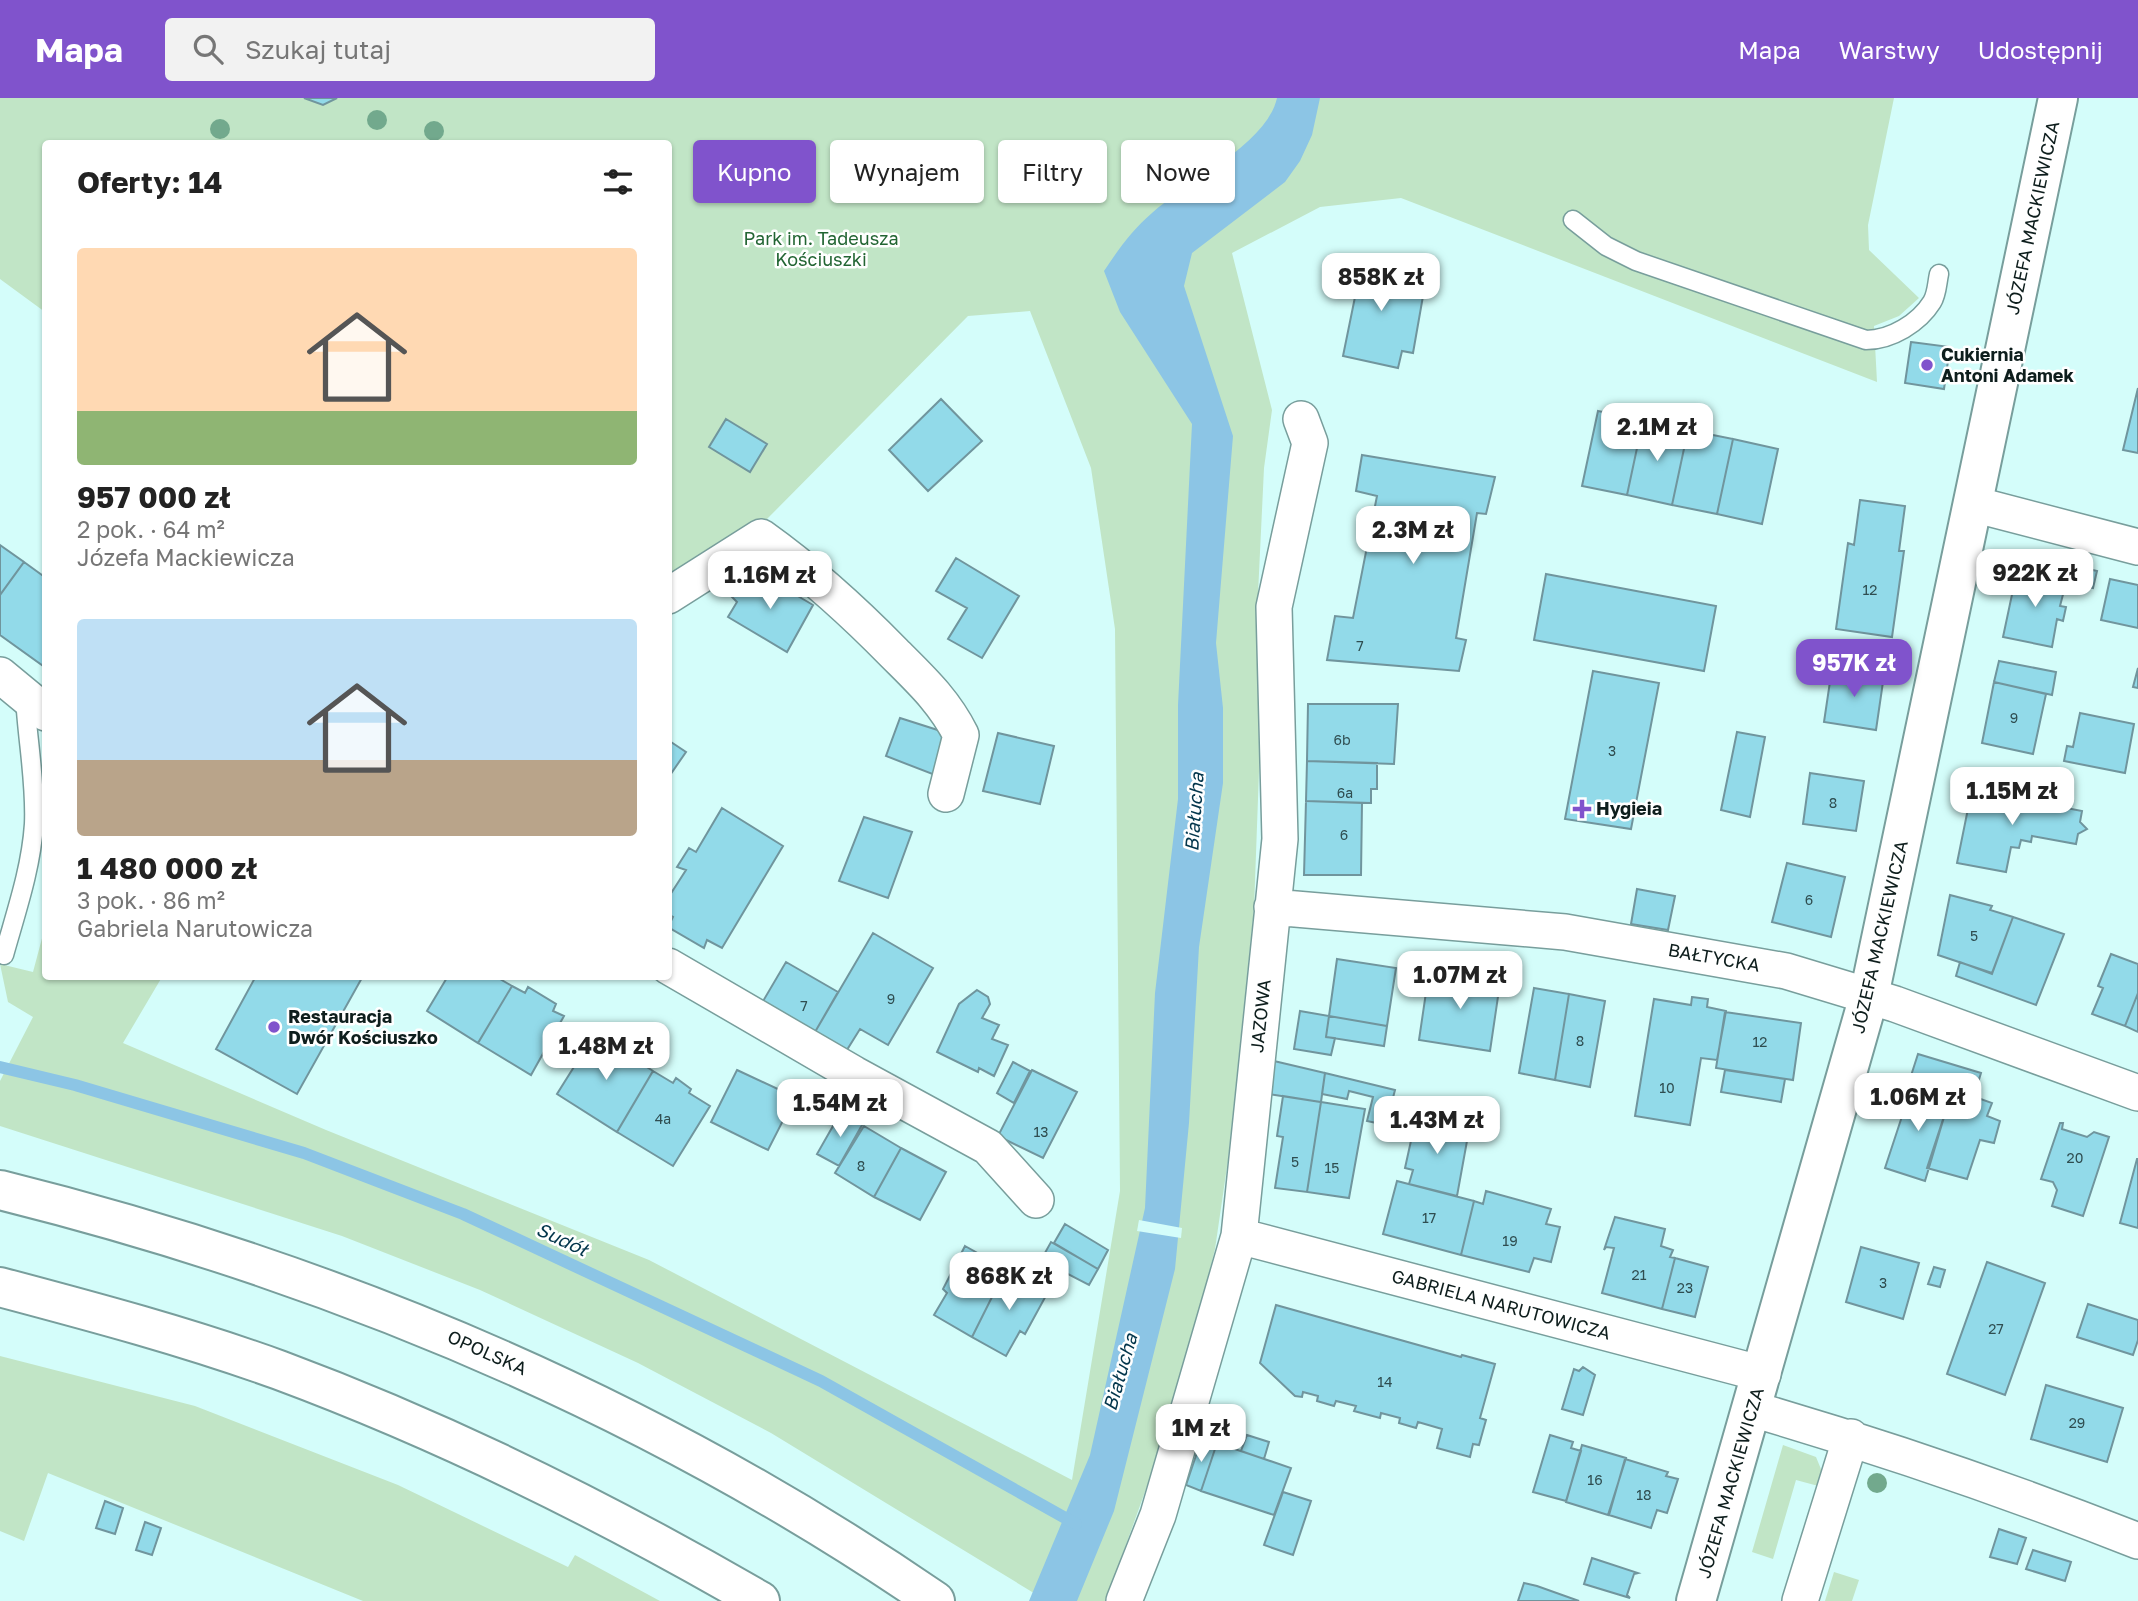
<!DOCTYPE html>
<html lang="pl">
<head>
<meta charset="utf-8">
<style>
	body { margin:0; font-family:"Golos Text",sans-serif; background:#f2f2f2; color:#222; height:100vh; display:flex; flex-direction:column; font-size:26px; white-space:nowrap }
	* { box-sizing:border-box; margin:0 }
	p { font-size:23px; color:#767676 }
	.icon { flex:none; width:38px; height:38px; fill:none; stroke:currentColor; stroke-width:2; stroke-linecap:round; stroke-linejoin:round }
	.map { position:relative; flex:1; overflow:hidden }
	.sheet { position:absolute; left:42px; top:42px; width:630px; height:840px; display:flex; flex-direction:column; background:#fff; border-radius:7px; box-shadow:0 2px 5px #0004 }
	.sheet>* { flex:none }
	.hud { position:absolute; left:693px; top:42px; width:665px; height:63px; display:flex; gap:14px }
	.price { position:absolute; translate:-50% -60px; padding:0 16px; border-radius:14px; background:#fff; color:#222; font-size:23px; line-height:46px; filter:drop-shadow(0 2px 4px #0008) }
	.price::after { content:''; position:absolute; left:50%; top:42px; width:21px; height:16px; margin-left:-10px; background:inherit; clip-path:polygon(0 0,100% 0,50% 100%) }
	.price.active { background:#8053cc; color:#fff }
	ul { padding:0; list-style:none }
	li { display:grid; align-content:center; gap:14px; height:371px; padding:0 35px }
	li span { display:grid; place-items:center; height:217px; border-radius:7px; color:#555 }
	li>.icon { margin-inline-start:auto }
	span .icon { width:126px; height:126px; fill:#fffc; stroke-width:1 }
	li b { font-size:30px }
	h2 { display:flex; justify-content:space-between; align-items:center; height:84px; padding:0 35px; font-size:30px }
	.pill { padding:0 24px; border-radius:7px; background:#fff; box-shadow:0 2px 5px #0004; font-size:24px; line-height:63px }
	.pill.active { background:#8053cc; color:#fff }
	header { display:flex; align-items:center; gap:42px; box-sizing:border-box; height:98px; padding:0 35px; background:#8053cc; color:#fff }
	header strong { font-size:33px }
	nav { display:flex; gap:38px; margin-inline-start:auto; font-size:24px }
	.search { width:490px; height:63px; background:#f2f2f2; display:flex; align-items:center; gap:18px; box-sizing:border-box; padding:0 24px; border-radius:7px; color:#767676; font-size:26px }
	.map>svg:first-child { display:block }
	.green { fill:#c1e5c6 }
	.water { fill:#8cc5e5 }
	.pier { fill:#d4fdfa }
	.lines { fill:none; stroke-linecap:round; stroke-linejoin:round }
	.stream { stroke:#8cc5e5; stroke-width:12 }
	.building { fill:#92dae9; stroke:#70959d; stroke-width:2 }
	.lane-casing { stroke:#789e9c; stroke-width:21 }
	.street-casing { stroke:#789e9c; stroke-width:38 }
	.secondary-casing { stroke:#789e9c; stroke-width:42 }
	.primary-casing { stroke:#789e9c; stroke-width:42 }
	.lane { stroke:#fff; stroke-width:18 }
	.street { stroke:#fff; stroke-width:35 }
	.secondary { stroke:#fff; stroke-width:38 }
	.primary { stroke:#fff; stroke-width:38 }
	.tree { fill:#72a98d }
	.poi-dot { fill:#8053cc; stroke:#fff; stroke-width:2.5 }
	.labels { text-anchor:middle; stroke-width:5; stroke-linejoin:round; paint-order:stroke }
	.number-label { font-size:14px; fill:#2f4d50 }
	.street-label { font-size:18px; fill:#0e1e1d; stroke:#fff }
	.park-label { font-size:18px; fill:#226533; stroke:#fff }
	.poi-label { font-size:18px; font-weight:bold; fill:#0e1e1d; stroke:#fff; text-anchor:start }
	.water-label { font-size:19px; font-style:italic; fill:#03364c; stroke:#fff }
</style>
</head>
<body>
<header>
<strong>Mapa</strong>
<div class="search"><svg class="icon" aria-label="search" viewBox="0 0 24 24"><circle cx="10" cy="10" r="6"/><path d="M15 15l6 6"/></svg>Szukaj tutaj</div>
<nav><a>Mapa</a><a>Warstwy</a><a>Udostępnij</a></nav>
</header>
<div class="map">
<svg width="2138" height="1503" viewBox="0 0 2138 1503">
	<rect width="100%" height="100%" fill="#d4fdfa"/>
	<path class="green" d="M 0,0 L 1894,0 L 1868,127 L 1869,152 L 1919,200 L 1899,218 L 1874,228 L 1877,284 L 1401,100 L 1320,109 L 1232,155 L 1272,312 L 1264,370 L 1258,496 L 1259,673 L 1254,811 L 1228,1062 L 1215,1151 L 1175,1310 L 1123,1455 L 1113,1503 L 1047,1503 L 771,1335 L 638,1265 L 480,1192 L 342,1138 L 0,1028 L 0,983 L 33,919 L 8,904 L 0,866 L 33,874 L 45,829 L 46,878 L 162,879 L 123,945 L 326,1032 L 649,1162 L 1072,1382 L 1120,1093 L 1115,531 L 1091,370 L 1030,213 L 968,218 L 767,421 L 669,482 L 668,46 L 46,46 L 45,214 L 0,181 Z
		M 0,1258 L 195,1308 L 398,1387 L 568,1469 L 575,1457 L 660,1503 L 363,1503 L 48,1375 L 24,1443 L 0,1433 Z
		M 1783,1347 L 1816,1359 L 1823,1376 L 1822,1389 L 1796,1382 L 1773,1461 L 1752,1454 Z
		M 1834,1474 L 1859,1482 L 1852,1503 L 1825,1503 Z"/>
	<path class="water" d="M 1277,0 L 1320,0 L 1312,37 L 1300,63 L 1285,84 L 1192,155 L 1184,188 L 1233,338 L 1216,545 L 1223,610 L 1223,685 L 1199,849 L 1189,1025 L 1175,1171 L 1114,1413 L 1077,1503 L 1029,1503 L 1090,1357 L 1145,1110 L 1155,895 L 1178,701 L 1178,607 L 1192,326 L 1120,214 L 1104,173 C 1118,152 1132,132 1152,115 C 1187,84 1267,46 1277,0 Z"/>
	<path class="pier" d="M 1139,1122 L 1182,1130 L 1181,1140 L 1137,1133 Z"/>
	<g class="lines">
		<path class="stream" d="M 0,969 L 75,987 L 304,1055 L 463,1116 L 821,1283 L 1076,1426"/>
	</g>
	<path class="building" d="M 304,0 L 337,0 L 323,7 Z
		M 1342,164 L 1426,181 L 1413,255 L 1402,253 L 1398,270 L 1343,258 L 1355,199 L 1333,196 Z
		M 1911,244 L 1950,249 L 1944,291 L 1905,285 Z
		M 2138,290 L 2138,355 L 2123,352 Z
		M 941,301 L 982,343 L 928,393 L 889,352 Z
		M 1598,313 L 1643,322 L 1627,397 L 1582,388 Z
		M 726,321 L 767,346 L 750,374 L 709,349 Z
		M 1643,322 L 1688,332 L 1672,407 L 1627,397 Z
		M 1688,332 L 1733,341 L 1717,416 L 1672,407 Z
		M 1733,341 L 1778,351 L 1762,426 L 1717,416 Z
		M 1362,357 L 1495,379 L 1486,416 L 1477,415 L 1456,540 L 1466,542 L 1459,573 L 1327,562 L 1335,518 L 1353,520 L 1377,398 L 1356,393 Z
		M 1860,402 L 1905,408 L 1899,453 L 1904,453 L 1892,539 L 1836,531 L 1848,445 L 1854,447 Z
		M 0,447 L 24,464 L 0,497 Z
		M 2021,455 L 2097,473 L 2093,490 L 2017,473 Z
		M 956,460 L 1019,498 L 982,560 L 948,541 L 967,510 L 936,493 Z
		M 24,464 L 46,480 L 46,570 L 0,537 L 0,497 Z
		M 2017,473 L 2066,485 L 2060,508 L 2066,509 L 2063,523 L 2057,521 L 2052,549 L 2003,539 Z
		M 757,474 L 813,507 L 787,554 L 728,519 L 737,504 L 731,498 L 742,485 L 747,490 Z
		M 1546,476 L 1716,508 L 1704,573 L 1534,542 Z
		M 2110,481 L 2138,487 L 2138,530 L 2101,522 Z
		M 1999,563 L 2056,574 L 2052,597 L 1994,584 Z
		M 1832,570 L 1884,577 L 1876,632 L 1824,624 Z
		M 2138,570 L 2138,590 L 2133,589 Z
		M 1593,573 L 1659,585 L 1631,731 L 1565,721 Z
		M 1994,584 L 2046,596 L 2033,656 L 1982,645 Z
		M 1308,606 L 1398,606 L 1394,666 L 1307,663 Z
		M 2080,615 L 2134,626 L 2125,675 L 2064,663 L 2067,648 L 2073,649 Z
		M 900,620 L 947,635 L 935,677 L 886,658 Z
		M 1737,634 L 1765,639 L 1750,719 L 1721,712 Z
		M 998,635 L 1054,648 L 1040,706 L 983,693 Z
		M 668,642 L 686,654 L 668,680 Z
		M 1307,663 L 1377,665 L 1377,691 L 1371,691 L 1371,705 L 1306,703 Z
		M 1810,675 L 1864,683 L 1856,733 L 1803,726 Z
		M 1972,691 L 2029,703 L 2031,697 L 2047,700 L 2046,706 L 2082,713 L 2080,724 L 2087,731 L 2078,736 L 2076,746 L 2032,738 L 2031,744 L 2021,742 L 2019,750 L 2011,749 L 2006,774 L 1957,765 Z
		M 1306,703 L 1362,705 L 1361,777 L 1304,777 Z
		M 722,710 L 783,748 L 722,850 L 707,842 L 704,850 L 668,829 L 673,819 L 668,816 L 668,800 L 686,772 L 677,769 L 689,750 L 696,754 Z
		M 864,719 L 912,734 L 888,800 L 839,783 Z
		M 1787,765 L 1845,779 L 1831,839 L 1772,824 Z
		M 1637,791 L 1675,798 L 1668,832 L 1631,826 Z
		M 1950,797 L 1992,808 L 1990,812 L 2013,819 L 1992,875 L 1938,857 Z
		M 2013,819 L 2064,836 L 2036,907 L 1956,878 L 1960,864 L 1992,876 Z
		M 873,835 L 933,870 L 888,947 L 860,931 L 845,955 L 815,934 Z
		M 2111,856 L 2138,866 L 2138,895 L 2125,928 L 2092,916 L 2103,890 L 2098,888 Z
		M 1337,861 L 1396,870 L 1387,928 L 1329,918 Z
		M 786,864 L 838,894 L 811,941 L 759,910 Z
		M 1429,874 L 1500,885 L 1490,953 L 1419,942 Z
		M 256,878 L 363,878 L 297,996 L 216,951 Z
		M 448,878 L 502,878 L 500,881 L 512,888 L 478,945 L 427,913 Z
		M 512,888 L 525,895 L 528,889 L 556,906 L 553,913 L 564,918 L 531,977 L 478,945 Z
		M 1534,890 L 1569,896 L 1555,982 L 1519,975 Z
		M 977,892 L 988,899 L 990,906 L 982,920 L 999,927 L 992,941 L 1008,947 L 994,978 L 979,970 L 978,974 L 937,954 L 959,906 Z
		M 2138,895 L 2138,934 L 2125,928 Z
		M 1569,896 L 1605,903 L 1590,989 L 1555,982 Z
		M 1692,899 L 1708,901 L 1707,909 L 1726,913 L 1717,962 L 1701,960 L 1690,1027 L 1635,1018 L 1654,901 L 1691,907 Z
		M 1300,913 L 1329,918 L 1326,939 L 1335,940 L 1331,957 L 1294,951 Z
		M 1725,914 L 1801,925 L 1793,982 L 1716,970 Z
		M 1329,918 L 1387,928 L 1384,948 L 1326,939 Z
		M 594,937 L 635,955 L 633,960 L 653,973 L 617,1034 L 557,996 Z
		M 1918,956 L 1981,975 L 1974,998 L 1953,991 L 1950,999 L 1908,987 Z
		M 1274,963 L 1325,975 L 1321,1004 L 1269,996 Z
		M 1013,964 L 1030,973 L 1014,1005 L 997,995 Z
		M 737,972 L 795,999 L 768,1052 L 711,1024 Z
		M 1032,972 L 1077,994 L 1043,1060 L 998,1038 Z
		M 1725,972 L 1785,981 L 1781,1004 L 1721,994 Z
		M 653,973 L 673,985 L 676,980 L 691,991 L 689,995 L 710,1008 L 673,1068 L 617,1034 Z
		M 1325,975 L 1395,992 L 1386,1027 L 1367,1023 L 1373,999 L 1349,993 L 1347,1001 L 1322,996 Z
		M 1912,988 L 1950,999 L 1925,1083 L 1885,1070 Z
		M 1953,991 L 1992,1005 L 1987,1018 L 2000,1023 L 1994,1045 L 1980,1042 L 1967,1081 L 1927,1070 Z
		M 1283,998 L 1321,1004 L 1307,1094 L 1275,1090 L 1283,1039 L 1277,1038 Z
		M 1321,1004 L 1365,1011 L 1349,1100 L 1307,1094 Z
		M 841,1014 L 862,1027 L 839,1068 L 817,1056 Z
		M 1416,1020 L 1469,1032 L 1457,1098 L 1409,1086 L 1413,1072 L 1405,1070 Z
		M 2060,1025 L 2063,1025 L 2062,1031 L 2087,1039 L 2094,1034 L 2109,1039 L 2083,1118 L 2052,1108 L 2057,1092 L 2053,1084 L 2041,1081 Z
		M 864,1028 L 901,1050 L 874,1099 L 835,1075 Z
		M 901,1050 L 946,1074 L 920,1122 L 874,1099 Z
		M 2137,1061 L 2138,1061 L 2138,1130 L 2120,1125 Z
		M 1397,1083 L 1474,1103 L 1461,1157 L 1383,1136 Z
		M 1486,1093 L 1551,1111 L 1546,1126 L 1560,1129 L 1551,1164 L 1534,1160 L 1529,1174 L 1461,1157 L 1474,1103 L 1483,1106 Z
		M 1615,1119 L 1665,1131 L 1661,1148 L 1673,1152 L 1670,1159 L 1675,1160 L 1662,1211 L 1602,1195 L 1614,1150 L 1606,1149 L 1604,1152 Z
		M 1065,1126 L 1108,1152 L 1098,1171 L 1054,1145 Z
		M 1051,1144 L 1098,1171 L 1089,1187 L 1041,1162 Z
		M 965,1148 L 1006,1171 L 972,1239 L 934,1217 L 947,1195 L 943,1191 Z
		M 1861,1149 L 1919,1165 L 1903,1221 L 1846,1204 Z
		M 1675,1160 L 1708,1169 L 1695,1219 L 1662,1211 Z
		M 1987,1164 L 2045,1185 L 2005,1297 L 1947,1276 Z
		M 1934,1169 L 1945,1172 L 1940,1189 L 1928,1186 Z
		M 1006,1171 L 1048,1194 L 1025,1236 L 1020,1233 L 1006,1258 L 972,1239 Z
		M 2088,1206 L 2138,1222 L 2138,1242 L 2133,1257 L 2077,1239 Z
		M 1276,1207 L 1461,1259 L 1462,1257 L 1495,1266 L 1480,1320 L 1486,1322 L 1479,1347 L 1473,1346 L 1470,1359 L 1437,1350 L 1442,1331 L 1418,1324 L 1416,1330 L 1399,1325 L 1400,1320 L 1381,1315 L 1380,1320 L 1354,1313 L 1356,1308 L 1336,1303 L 1334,1308 L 1317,1303 L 1318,1298 L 1303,1294 L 1302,1299 L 1295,1298 L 1260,1265 Z
		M 1583,1269 L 1595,1277 L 1583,1317 L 1562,1311 L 1574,1271 L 1579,1273 Z
		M 2046,1287 L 2123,1310 L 2107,1364 L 2031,1341 Z
		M 1247,1337 L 1269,1344 L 1264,1361 L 1241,1353 Z
		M 1550,1337 L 1573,1344 L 1571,1350 L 1581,1353 L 1566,1403 L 1533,1394 Z
		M 1202,1340 L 1217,1345 L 1201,1393 L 1186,1387 Z
		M 1217,1345 L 1291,1370 L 1274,1417 L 1201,1393 Z
		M 1582,1347 L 1626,1360 L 1608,1417 L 1566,1404 Z
		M 1625,1361 L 1668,1374 L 1666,1378 L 1678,1381 L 1667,1415 L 1657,1412 L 1651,1430 L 1609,1417 Z
		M 1283,1394 L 1311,1403 L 1293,1457 L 1264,1447 Z
		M 105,1403 L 123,1410 L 115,1436 L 96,1430 Z
		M 145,1424 L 161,1430 L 152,1457 L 136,1452 Z
		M 1999,1431 L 2026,1440 L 2017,1466 L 1990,1459 Z
		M 2033,1452 L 2071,1464 L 2065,1483 L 2026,1471 Z
		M 1592,1460 L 1638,1475 L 1634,1476 L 1627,1497 L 1630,1500 L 1584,1486 Z
		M 1524,1485 L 1537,1488 L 1579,1503 L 1518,1503 Z"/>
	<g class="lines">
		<g class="lane-casing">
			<path id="lane" d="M 1573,122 L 1606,148 L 1636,163 L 1866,242 C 1891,242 1919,225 1932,204 C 1937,196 1937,185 1939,176
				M 4,857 C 16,814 31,771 34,726 C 36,684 27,640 25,598"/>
		</g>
		<g class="street-casing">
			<path id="street" d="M 1973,406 L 2138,449
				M 668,498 L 761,439 C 810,474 852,512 894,555 C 921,582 944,603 961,637 L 946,696
				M 0,577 L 46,615
				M 1272,809 L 1565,834 L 1786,873 L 1895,906 L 2138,995
				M 668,868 L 854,976 L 988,1049 L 1036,1102
				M 1239,1138 L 1763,1276
				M 1752,1311 C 1883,1349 2011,1393 2138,1443
				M 1124,1503 L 1158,1417 L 1239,1138 L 1280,741 L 1274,509 L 1310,345 L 1301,321
				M 1800,1503 L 1851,1339"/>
		</g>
		<g class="secondary-casing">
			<path id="secondary" d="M 1696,1503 L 1869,898 L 2058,0"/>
		</g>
		<g class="primary-casing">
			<path id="primary" d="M 0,1092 C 334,1175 651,1308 935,1503
				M 0,1189 C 94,1214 188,1239 279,1272 C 446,1334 605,1413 760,1503"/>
		</g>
		<use href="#lane" class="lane"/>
		<use href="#street" class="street"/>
		<use href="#secondary" class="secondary"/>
		<use href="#primary" class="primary"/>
	</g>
	<g class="tree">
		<circle cx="377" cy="22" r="10"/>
		<circle cx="220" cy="31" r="10"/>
		<circle cx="434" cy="33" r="10"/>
		<circle cx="1877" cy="1385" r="10"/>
	</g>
	<g class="poi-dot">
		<circle cx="1927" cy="267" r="7"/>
		<path d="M1578.5 700.5h7v7h7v7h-7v7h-7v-7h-7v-7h7z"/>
		<circle cx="274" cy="929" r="7"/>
	</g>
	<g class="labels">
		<g class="number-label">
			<text x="1870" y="497">12</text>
			<text x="1360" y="553">7</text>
			<text x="2014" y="625">9</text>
			<text x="1342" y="647">6b</text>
			<text x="1612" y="658">3</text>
			<text x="1345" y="700">6a</text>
			<text x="1833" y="710">8</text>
			<text x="1344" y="742">6</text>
			<text x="1809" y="807">6</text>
			<text x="1974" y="843">5</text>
			<text x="891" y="906">9</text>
			<text x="804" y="913">7</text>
			<text x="1580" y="948">8</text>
			<text x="1760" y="949">12</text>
			<text x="1667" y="995">10</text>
			<text x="663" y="1026">4a</text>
			<text x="1041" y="1039">13</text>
			<text x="2075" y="1065">20</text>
			<text x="1295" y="1069">5</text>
			<text x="861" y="1073">8</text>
			<text x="1332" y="1075">15</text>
			<text x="1429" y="1125">17</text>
			<text x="1510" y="1148">19</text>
			<text x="1639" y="1182">21</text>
			<text x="1883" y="1190">3</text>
			<text x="1685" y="1195">23</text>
			<text x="1996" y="1236">27</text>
			<text x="1385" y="1289">14</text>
			<text x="2077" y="1330">29</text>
			<text x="1595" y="1387">16</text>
			<text x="1644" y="1402">18</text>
		</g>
		<g class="street-label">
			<text transform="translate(2033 120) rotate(-78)" y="6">JÓZEFA MACKIEWICZA</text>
			<text transform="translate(1880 839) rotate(-77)" y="6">JÓZEFA MACKIEWICZA</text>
			<text transform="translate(1714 860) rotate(10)" y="6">BAŁTYCKA</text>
			<text transform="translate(1261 918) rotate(-84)" y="6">JAZOWA</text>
			<text transform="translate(1501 1207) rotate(15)" y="6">GABRIELA NARUTOWICZA</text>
			<text transform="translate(487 1255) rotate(24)" y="6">OPOLSKA</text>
			<text transform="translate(1731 1385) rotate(-74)" y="6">JÓZEFA MACKIEWICZA</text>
		</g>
		<g class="park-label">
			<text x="821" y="147">Park im. Tadeusza<tspan x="821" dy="21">Kościuszki</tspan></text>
		</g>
		<g class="poi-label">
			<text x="1941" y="263">Cukiernia<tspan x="1941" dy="21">Antoni Adamek</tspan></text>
			<text x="1596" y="717">Hygieia</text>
			<text x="288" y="925">Restauracja<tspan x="288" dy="21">Dwór Kościuszko</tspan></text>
		</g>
		<g class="water-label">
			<text transform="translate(1194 714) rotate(-86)" y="7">Białucha</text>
			<text transform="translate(562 1141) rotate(25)" y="7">Sudół</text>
			<text transform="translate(1120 1274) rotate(-74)" y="7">Białucha</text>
		</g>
	</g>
</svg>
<b class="price" style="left:1381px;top:215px">858K zł</b>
<b class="price" style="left:1657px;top:365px">2.1M zł</b>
<b class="price" style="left:1413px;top:468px">2.3M zł</b>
<b class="price" style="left:2035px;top:511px">922K zł</b>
<b class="price" style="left:770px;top:513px">1.16M zł</b>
<b class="price active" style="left:1854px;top:601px">957K zł</b>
<b class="price" style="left:2012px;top:729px">1.15M zł</b>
<b class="price" style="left:1460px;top:913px">1.07M zł</b>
<b class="price" style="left:606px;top:984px">1.48M zł</b>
<b class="price" style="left:1918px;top:1035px">1.06M zł</b>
<b class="price" style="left:840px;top:1041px">1.54M zł</b>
<b class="price" style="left:1437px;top:1058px">1.43M zł</b>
<b class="price" style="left:1009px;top:1214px">868K zł</b>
<b class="price" style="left:1201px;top:1366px">1M zł</b>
<div class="hud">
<a class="pill active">Kupno</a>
<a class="pill">Wynajem</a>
<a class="pill">Filtry</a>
<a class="pill">Nowe</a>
</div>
<section class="sheet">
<h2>Oferty: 14<svg class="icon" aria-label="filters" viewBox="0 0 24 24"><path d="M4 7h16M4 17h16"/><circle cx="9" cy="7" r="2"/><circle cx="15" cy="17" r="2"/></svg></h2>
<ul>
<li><span style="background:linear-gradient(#ffd9b3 75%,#8fb573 0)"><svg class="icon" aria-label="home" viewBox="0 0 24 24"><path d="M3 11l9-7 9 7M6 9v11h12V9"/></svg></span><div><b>957 000 zł</b><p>2 pok. · 64 m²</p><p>Józefa Mackiewicza</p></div></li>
<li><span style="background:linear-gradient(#bfe0f5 65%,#b9a48a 0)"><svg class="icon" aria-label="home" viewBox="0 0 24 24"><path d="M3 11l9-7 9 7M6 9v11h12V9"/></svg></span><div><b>1 480 000 zł</b><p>3 pok. · 86 m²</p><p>Gabriela Narutowicza</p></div></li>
</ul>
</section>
</div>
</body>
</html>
